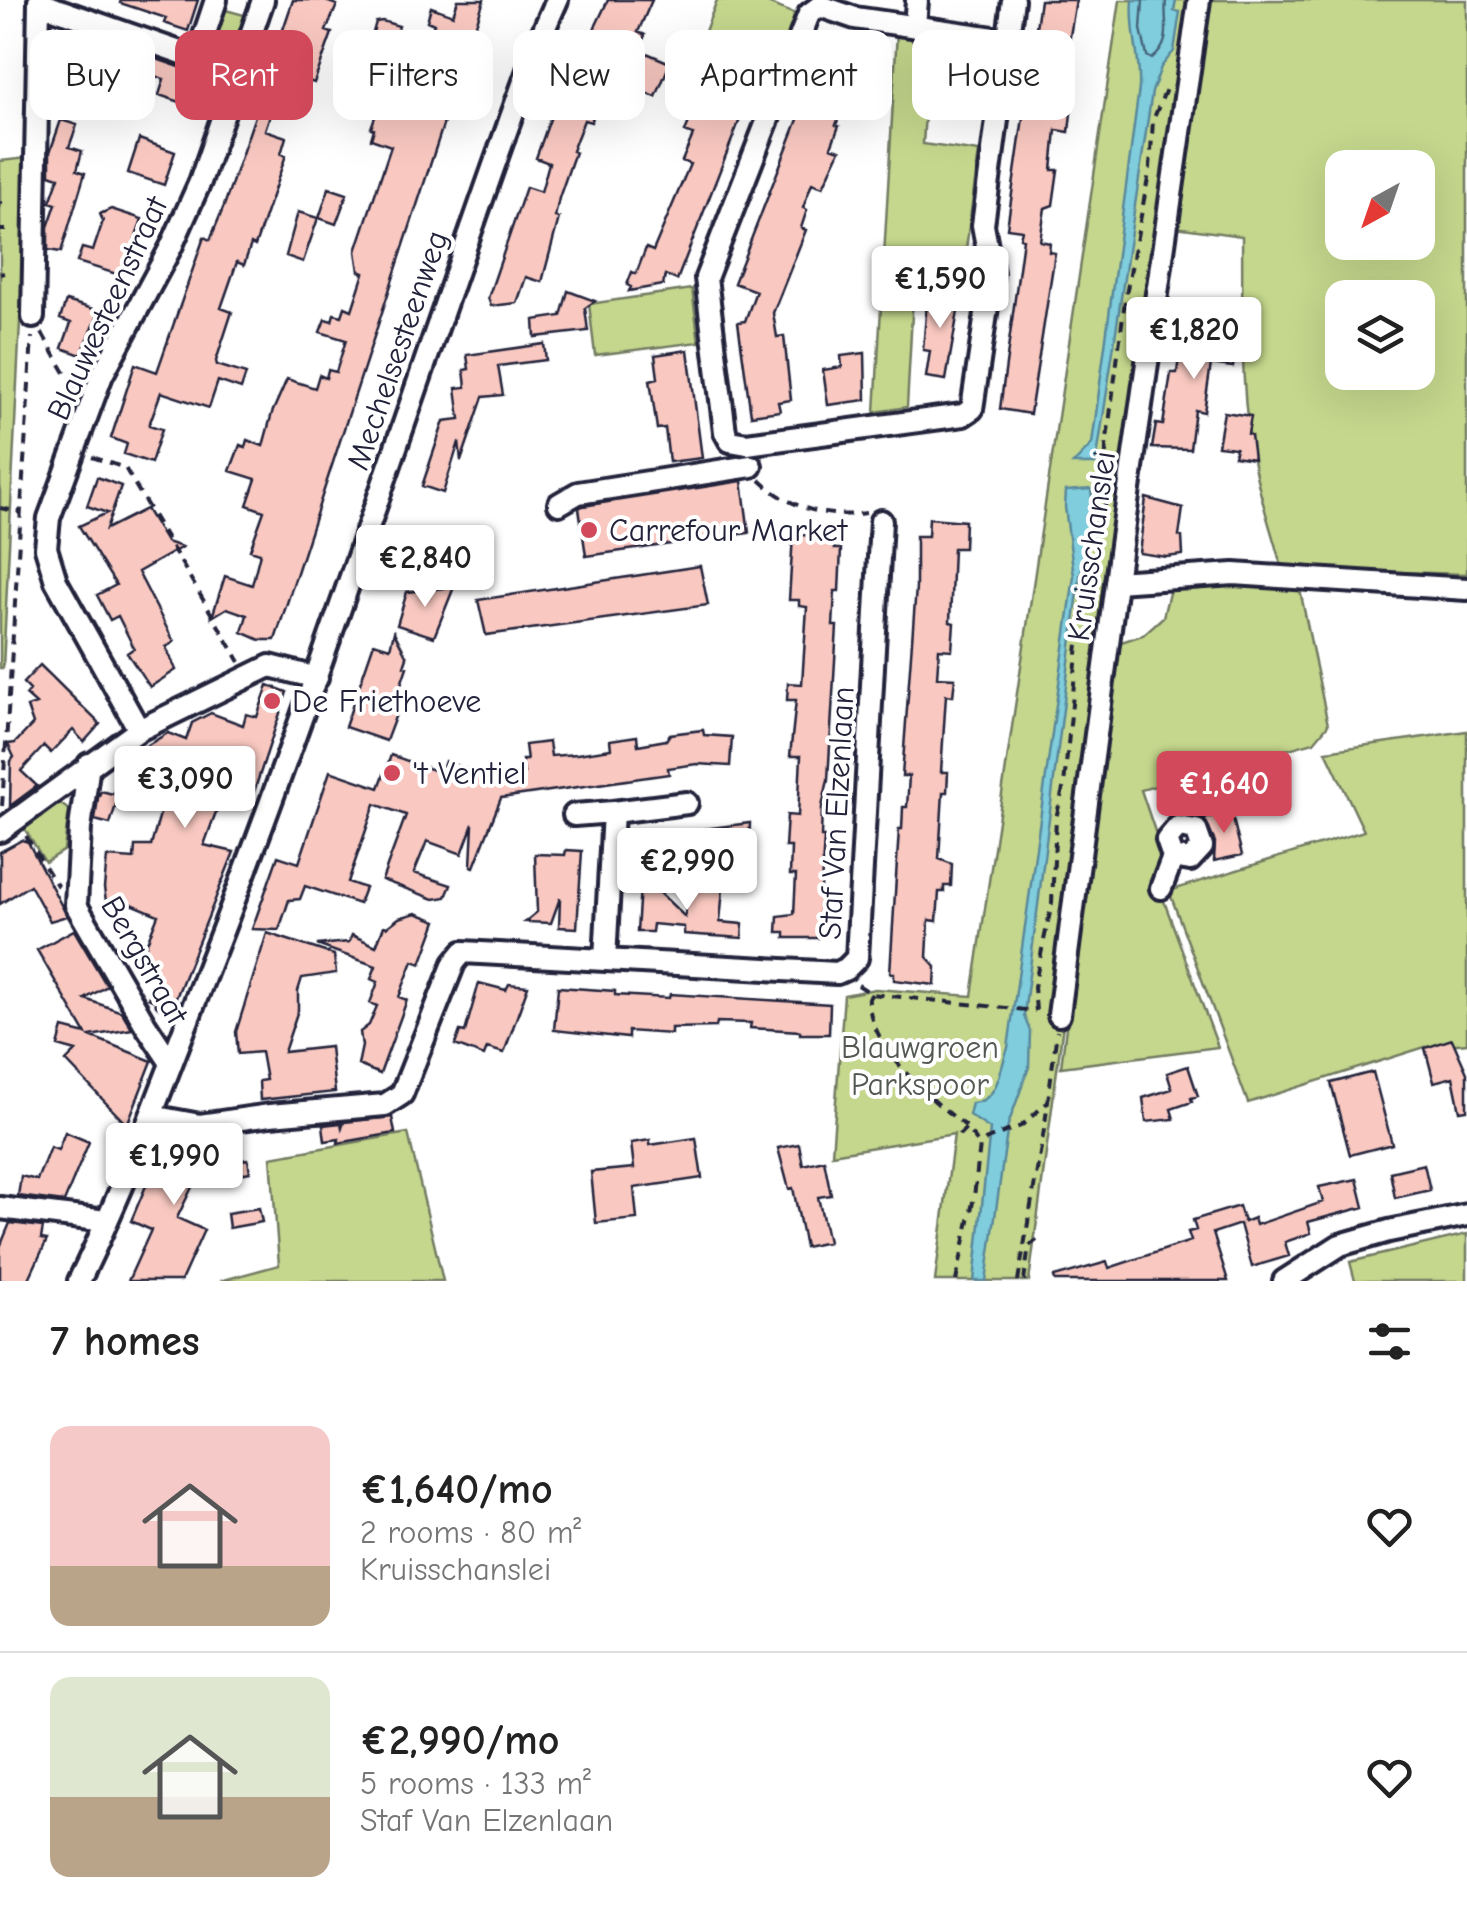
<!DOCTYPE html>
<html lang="en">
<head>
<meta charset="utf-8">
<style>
	body { margin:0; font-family:"Comic Neue",sans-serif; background:#f6f6f6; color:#222; height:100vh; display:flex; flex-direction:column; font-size:38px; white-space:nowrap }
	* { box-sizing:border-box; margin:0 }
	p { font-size:32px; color:#767676 }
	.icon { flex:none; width:55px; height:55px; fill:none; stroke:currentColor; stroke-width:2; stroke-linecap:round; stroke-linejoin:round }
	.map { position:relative; height:1281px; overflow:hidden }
	.side { display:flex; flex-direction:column; background:#fff; flex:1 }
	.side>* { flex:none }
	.hud { position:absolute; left:30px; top:30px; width:1408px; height:90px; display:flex; gap:20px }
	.needle { width:65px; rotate:220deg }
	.buttons { position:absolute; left:1325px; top:150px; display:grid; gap:20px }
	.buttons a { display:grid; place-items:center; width:110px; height:110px; border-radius:20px; background:#fff; box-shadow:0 10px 40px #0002; font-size:50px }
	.price { position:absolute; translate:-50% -85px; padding:0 22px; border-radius:10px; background:#fff; color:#222; font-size:32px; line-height:65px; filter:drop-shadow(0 2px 5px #0008) }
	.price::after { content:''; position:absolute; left:50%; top:60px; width:30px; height:22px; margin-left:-15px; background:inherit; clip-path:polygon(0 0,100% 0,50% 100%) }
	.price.current { background:#d1495b; color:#fff }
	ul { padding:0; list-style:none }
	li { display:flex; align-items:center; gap:30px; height:250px; padding:0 50px }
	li+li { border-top:2px solid #e0e0e0 }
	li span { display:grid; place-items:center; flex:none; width:280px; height:200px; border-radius:20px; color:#555 }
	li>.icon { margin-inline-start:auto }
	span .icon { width:120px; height:120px; fill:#fffc; stroke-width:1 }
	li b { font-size:42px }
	h2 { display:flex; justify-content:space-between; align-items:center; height:120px; padding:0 50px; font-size:42px }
	.tag { padding:0 35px; border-radius:20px; background:#fff; box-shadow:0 10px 40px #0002; font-size:35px; line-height:90px }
	.tag.current { background:#d1495b; color:#fff }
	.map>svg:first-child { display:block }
	.green { fill:#c4d78c; stroke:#737c64; stroke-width:2.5; fill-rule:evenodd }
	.water { fill:#7fcddd; stroke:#5a899c; stroke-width:2.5 }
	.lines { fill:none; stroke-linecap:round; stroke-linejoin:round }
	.shore { stroke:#47667c; stroke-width:2.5 }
	.building { fill:#f9c9c1; stroke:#22223b; stroke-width:2.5 }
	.minor-casing { stroke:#22223b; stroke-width:28 }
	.path { stroke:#22223b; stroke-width:4; stroke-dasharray:10 8; stroke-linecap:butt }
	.minor { stroke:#fff; stroke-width:20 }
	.poi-dot { fill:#d1495b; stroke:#fff; stroke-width:4 }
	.labels { text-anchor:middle; stroke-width:8; stroke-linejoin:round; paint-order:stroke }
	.street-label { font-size:32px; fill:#22223b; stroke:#fff }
	.poi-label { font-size:32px; fill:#22223b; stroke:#fff; text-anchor:start }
	.park-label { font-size:32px; fill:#535853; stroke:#fff }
</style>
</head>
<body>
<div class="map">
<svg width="1467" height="1281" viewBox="0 0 1467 1281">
	<rect width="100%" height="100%" fill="#fff"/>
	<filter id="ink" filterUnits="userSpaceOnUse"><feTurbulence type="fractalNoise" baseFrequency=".01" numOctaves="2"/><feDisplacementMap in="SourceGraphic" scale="20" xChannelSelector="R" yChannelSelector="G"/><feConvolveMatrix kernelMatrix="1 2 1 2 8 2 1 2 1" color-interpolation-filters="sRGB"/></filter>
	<g filter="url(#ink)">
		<path class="green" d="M 717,0 L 760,0 L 795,14 L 769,84 L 696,55 Z
			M 1120,0 L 1199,0 L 1029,1281 L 935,1281 L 954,1134 L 832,1154 L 844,995 L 875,989 L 972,996 Z
			M 1207,0 L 1467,0 L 1467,574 L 1282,569 C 1273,536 1262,504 1255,470 C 1239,394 1243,314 1242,236 L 1175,227 ZM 1342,168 L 1418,168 L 1418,242 L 1342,242 ZM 1342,298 L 1418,298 L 1418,372 L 1342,372 Z
			M 222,9 L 248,16 L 240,40 L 227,53 L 219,51 L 215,31 Z
			M 897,32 L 930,37 L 923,144 L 979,152 L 964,264 L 915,258 L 907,407 L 875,412 Z
			M 28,158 L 3,668 L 0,668 L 0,161 Z
			M 692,289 L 699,342 L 595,355 L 589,304 Z
			M 1236,582 L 1299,585 L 1328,725 L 1314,742 L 1141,790 L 1159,843 L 1161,893 L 1218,1047 L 1061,1067 L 1115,644 L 1143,635 L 1163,617 L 1170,589 Z
			M 1467,731 L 1467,1043 L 1425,1047 L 1248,1103 L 1169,891 L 1364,831 L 1326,751 Z
			M 58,802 L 69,810 L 64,850 L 45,862 L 24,828 Z
			M 408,1133 L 443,1281 L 220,1281 L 279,1265 L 271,1157 Z
			M 1467,1234 L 1467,1281 L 1355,1281 L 1350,1262 Z"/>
		<path class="water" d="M 1133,0 L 1176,0 L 1174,11 L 1180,12 L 1174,51 L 1161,67 L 1152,92 L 1096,464 L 1073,464 L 1092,444 L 1139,88 C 1141,56 1130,34 1133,0 Z
			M 1091,489 L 1095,525 L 1080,576 L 1027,991 L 1024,1016 L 1030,1031 L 1029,1067 L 1008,1125 L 986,1281 L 974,1281 L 990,1129 L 969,1115 L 972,1103 C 999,1101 999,1071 1008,1048 L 1074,576 L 1065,507 L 1066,491 Z"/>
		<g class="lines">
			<path class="shore" d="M 1143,0 L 1141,29 L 1147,56 L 1152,59 C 1174,41 1163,23 1166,0"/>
		</g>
		<path class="building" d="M 121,0 L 198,0 L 188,31 L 164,23 L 166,18 L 120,3 Z
			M 293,0 L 323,0 L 337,5 L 326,31 L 332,33 L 314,83 L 270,68 Z
			M 458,0 L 484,0 L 275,640 L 260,640 L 242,632 L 247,615 L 227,608 L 212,617 L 225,576 L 252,585 L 260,553 L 250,550 L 264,511 L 247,505 L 256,479 L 230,471 L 240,445 L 245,447 L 247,440 L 263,446 L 272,413 L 287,379 L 315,388 L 319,375 L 326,378 L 328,370 L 336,372 L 346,340 L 320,332 L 325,319 L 332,321 L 334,314 L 342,316 L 345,307 L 352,310 L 364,273 L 359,271 L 356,251 L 391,146 L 371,139 L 374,129 L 371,128 L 388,80 L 412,87 L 434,24 L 427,21 L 431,7 L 453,15 Z
			M 608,0 L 652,0 L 638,32 L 645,35 L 636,58 L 612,48 L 610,53 L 587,44 Z
			M 1040,0 L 1076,0 L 1059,103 L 1064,104 L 1063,112 L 1071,113 L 1069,132 L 1056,130 L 1052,170 L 1058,170 L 1053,205 L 1045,208 L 1040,241 L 1050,243 L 1049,252 L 1055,253 L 1030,414 L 1000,409 L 1023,239 L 1020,238 L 1022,230 L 1007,228 Z
			M 382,21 L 399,26 L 378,89 L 357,81 L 361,70 L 353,68 L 364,36 L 371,39 L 376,22 Z
			M 829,40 L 868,55 L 861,73 L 857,71 L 836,125 L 839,126 L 831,147 L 840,150 L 823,187 L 812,183 L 803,208 L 807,210 L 801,228 L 806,230 L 773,313 L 777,337 L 784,336 L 791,400 L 778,402 L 780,411 L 751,415 L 738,322 L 745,321 L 756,291 L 734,283 Z
			M 76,48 L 134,68 L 139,53 L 209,77 L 198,108 L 159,95 L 164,79 L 134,69 L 119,113 L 87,102 L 89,97 L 62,88 Z
			M 642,51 L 670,63 L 656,97 L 631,88 Z
			M 936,60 L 977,66 L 971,109 L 931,104 Z
			M 709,70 L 753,86 L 677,280 L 665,275 L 663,285 L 629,291 L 631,287 L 627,285 L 632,272 L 636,274 L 646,248 L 653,251 L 690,164 L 682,161 L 693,135 L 685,132 Z
			M 267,81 L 280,85 L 265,130 L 286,137 L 281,154 L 286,155 L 255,246 L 251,244 L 244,265 L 237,262 L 221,308 L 232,312 L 216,361 L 217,365 L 246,374 L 241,389 L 218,381 L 209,408 L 161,392 L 149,425 L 162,429 L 151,463 L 124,454 L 127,444 L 111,438 L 135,364 L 157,372 L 204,237 L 210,240 L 224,206 Z
			M 578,88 L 600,96 L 591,122 L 584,120 L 572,151 L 575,152 L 559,198 L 555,217 L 559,218 L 542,282 L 526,277 L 517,303 L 491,306 L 488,298 L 526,187 L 541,192 L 549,163 L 536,158 L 560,91 L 576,96 Z
			M 61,120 L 77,125 L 69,147 L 82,151 L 77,170 L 85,173 L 61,252 L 48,250 L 48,227 L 56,204 L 50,202 L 59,177 L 50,174 L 50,152 Z
			M 139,139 L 175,152 L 164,185 L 128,173 Z
			M 329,188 L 347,194 L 336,224 L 319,218 Z
			M 111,209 L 142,219 L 123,276 L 77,262 L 82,248 L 93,251 L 103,221 L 100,214 Z
			M 298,212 L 318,218 L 303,262 L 286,256 Z
			M 928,290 L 961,294 L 946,380 L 926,377 L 930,351 L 923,350 Z
			M 568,291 L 595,301 L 585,308 L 588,331 L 535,337 L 534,320 L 561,316 Z
			M 66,301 L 100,311 L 81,355 L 62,348 L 71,323 L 60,319 Z
			M 1223,304 L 1237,305 L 1231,346 L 1236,347 L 1233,367 L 1211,364 L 1204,412 L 1195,410 L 1190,449 L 1152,448 L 1156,424 L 1163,425 L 1171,373 L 1177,373 L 1182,334 L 1218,339 Z
			M 544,344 L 546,360 L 498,366 L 503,395 L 483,397 L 461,461 L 459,442 L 443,493 L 422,486 L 444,421 L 460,419 L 456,388 L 466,387 L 464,370 L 469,369 L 467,355 Z
			M 688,350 L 702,458 L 669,462 L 665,428 L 657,429 L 650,380 L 658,378 L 655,355 Z
			M 865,353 L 866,400 L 828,405 L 823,370 L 842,367 L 841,356 Z
			M 1224,412 L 1251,416 L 1248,434 L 1251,435 L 1254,459 L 1234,456 L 1236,448 L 1218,446 Z
			M 97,477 L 121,486 L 106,529 L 146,509 L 166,542 L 182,547 L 138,572 L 174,642 L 166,647 L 176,670 L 150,687 L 127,653 L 134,648 L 118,616 L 110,620 L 97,595 L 116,585 L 79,526 L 107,513 L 87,506 Z
			M 742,481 L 749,533 L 586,556 L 579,508 L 583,506 Z
			M 1146,498 L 1183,508 L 1179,536 L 1182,537 L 1183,555 L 1166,557 L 1139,553 Z
			M 929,518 L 965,521 L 964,548 L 953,548 L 950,622 L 954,623 L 952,650 L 939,649 L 937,677 L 955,678 L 953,696 L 946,695 L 941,772 L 948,772 L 947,792 L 943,792 L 939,859 L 952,864 L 951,886 L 944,886 L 944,892 L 939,892 L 937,921 L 929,920 L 927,957 L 936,967 L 935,985 L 894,980 L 894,973 L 890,973 L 899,829 L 902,829 L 903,807 L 907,807 L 909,776 L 902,776 L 916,587 L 916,536 L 928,536 Z
			M 793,535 L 835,536 L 834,549 L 841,549 L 839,591 L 835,591 L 833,626 L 837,626 L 828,780 L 822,807 L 821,837 L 824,837 L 818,938 L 785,938 L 785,932 L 777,932 L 778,916 L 794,914 L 796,875 L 790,875 L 791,847 L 785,847 L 787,815 L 798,816 L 801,756 L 790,756 L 796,700 L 787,700 L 788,683 L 802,684 L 807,607 L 799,606 L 799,600 L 789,600 Z
			M 700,566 L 708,605 L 486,635 L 478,600 Z
			M 454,587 L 434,637 L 397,625 L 407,592 Z
			M 394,632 L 407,657 L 404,666 L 407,667 L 393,708 L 398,709 L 386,741 L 345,727 L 374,643 L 390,648 Z
			M 40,665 L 100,724 L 84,742 L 73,730 L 51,753 L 44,746 L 21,771 L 37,786 L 10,806 L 11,761 L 14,757 L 8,744 L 15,743 L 33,724 L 27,707 L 36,704 L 26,695 L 30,690 L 23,683 Z
			M 268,685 L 287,692 L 250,804 L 223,794 L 213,820 L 204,845 L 234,852 L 170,1013 L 156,1006 L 155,1001 L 148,998 L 157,978 L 144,973 L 150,958 L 142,955 L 158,915 L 127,902 L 106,901 L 104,888 L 107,857 L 134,859 L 135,846 L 151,846 L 163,803 L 119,795 L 110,824 L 95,820 L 98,798 L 101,791 L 113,794 L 126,758 L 168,733 L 186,740 L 192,723 L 211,713 L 243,725 L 246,714 L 257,717 Z
			M 703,730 L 704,735 L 732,737 L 730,766 L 697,764 L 668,768 L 669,774 L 501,798 L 474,867 L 471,866 L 473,824 L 462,854 L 427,841 L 414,873 L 451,885 L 446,897 L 434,899 L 382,880 L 406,815 L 375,804 L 348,882 L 365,888 L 359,904 L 305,886 L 300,899 L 289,900 L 279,930 L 252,929 L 278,856 L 299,863 L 330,771 L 379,788 L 391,755 L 441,773 L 445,761 L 521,789 L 519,774 L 524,773 L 522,760 L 527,760 L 525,745 L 549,742 L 551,756 L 577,754 L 611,749 L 610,740 L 637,736 L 638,745 L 666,740 L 670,734 Z
			M 1231,811 L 1242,855 L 1214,861 L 1215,842 L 1204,819 Z
			M 750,823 L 748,871 L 715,868 L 717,848 L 642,844 L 642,837 Z
			M 22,840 L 28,842 L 67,916 L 50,921 L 30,885 L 0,904 L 0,852 Z
			M 566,850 L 582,851 L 577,928 L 559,927 L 560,898 L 551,923 L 525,922 L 537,912 L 535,854 L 565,855 Z
			M 687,885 L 723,888 L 720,922 L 743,924 L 742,938 L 684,934 L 684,927 L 653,924 L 652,932 L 637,932 L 640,886 L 654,887 L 685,917 Z
			M 416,913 L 437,921 L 421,964 L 413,961 L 399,997 L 407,1000 L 380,1074 L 358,1065 L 362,1046 L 360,1032 L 369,1025 L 377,1006 L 370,1003 L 378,982 L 371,979 L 376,966 L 317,945 L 349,942 L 352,935 L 376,946 L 384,926 L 387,927 L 399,918 Z
			M 74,930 L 107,986 L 85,999 L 122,1012 L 132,1029 L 90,1036 L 152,1061 L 127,1125 L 66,1061 L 76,1051 L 58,1046 L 63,1028 L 86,1034 L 37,950 Z
			M 267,933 L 334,955 L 336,973 L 302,978 L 298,991 L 298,1010 L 284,1052 L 330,1047 L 335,1092 L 260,1100 L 259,1081 L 266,1080 L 261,1052 L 238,1054 L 236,1032 Z
			M 479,983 L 506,990 L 509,984 L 528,986 L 504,1053 L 487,1048 L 484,1056 L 455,1045 L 460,1031 L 465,1032 Z
			M 558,987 L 615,991 L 615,995 L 669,998 L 670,994 L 830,1004 L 829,1034 L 800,1034 L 800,1031 L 750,1028 L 751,1023 L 717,1022 L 716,1027 L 671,1028 L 671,1034 L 628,1031 L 628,1038 L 554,1030 Z
			M 1452,1039 L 1467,1073 L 1467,1110 L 1460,1111 L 1453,1077 L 1434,1082 L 1425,1048 Z
			M 1188,1066 L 1198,1096 L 1191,1098 L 1192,1102 L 1171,1109 L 1174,1119 L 1146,1122 L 1143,1098 L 1172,1089 L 1167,1073 Z
			M 1373,1072 L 1392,1144 L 1350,1155 L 1331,1083 Z
			M 392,1117 L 395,1133 L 338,1143 L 339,1139 L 325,1141 L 323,1125 L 341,1123 L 342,1128 L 344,1122 Z
			M 65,1132 L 89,1142 L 64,1202 L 18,1196 L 21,1176 L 37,1180 L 50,1147 L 58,1150 Z
			M 168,1134 L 185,1141 L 207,1138 L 211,1166 L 248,1159 L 250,1172 L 194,1183 L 177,1218 L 204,1230 L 181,1281 L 128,1281 L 151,1230 L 131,1221 Z
			M 696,1138 L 702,1178 L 634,1188 L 637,1219 L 596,1223 L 591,1172 L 634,1168 L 631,1143 L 650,1140 L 650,1145 Z
			M 799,1144 L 803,1165 L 824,1160 L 831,1195 L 818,1197 L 828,1242 L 805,1247 L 793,1188 L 789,1189 L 778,1148 Z
			M 1424,1164 L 1430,1190 L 1395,1198 L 1390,1172 Z
			M 1357,1179 L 1364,1207 L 1308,1222 L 1311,1233 L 1285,1242 L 1289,1256 L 1252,1267 L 1240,1224 L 1213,1233 L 1228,1281 L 1055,1281 L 1054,1277 L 1107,1262 L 1109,1268 L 1191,1241 L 1188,1232 L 1196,1230 L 1193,1220 L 1239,1206 L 1244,1222 L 1254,1218 L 1256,1225 L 1323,1202 L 1319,1187 Z
			M 259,1208 L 262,1222 L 229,1228 L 227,1213 Z
			M 10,1223 L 43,1227 L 41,1239 L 47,1240 L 28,1281 L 0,1281 L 0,1247 Z"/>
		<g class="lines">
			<g class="minor-casing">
				<path id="minor" d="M 39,0 L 39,3 L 237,72
					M 915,27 L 917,0
					M 1008,40 L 855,18 L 820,6 L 809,14 L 706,278 L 725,432 L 730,441 L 747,444 L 963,415 L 972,409 L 992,273 L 983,225 L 1013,0
					M 197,57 L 216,0
					M 33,317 L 39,3
					M 559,504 L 578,493 L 751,466
					M 1116,582 L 1234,574 L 1467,589
					M 139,730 L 56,581 L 46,548 L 49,518 L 102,375 L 171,247 L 200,182 L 263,0
					M 89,764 L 80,828 L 76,905 L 145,1024 L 171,1063
					M 574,815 L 613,812
					M 0,831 L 139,730 L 270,666 L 317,678
					M 1161,888 L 1173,857 L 1167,840 L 1178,827 L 1196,830 L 1202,847 L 1190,860 L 1173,857
					M 605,959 L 613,812 L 687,803
					M 1059,1015 L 1121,545 L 1199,0
					M 151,1116 L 200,1125 L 270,1115 L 385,1105 L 402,1094 L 454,963 L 463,952 L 837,973 L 846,969 L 857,958 L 881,521
					M 0,1208 L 106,1221
					M 79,1281 C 130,1177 169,1068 211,960 C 329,658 426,348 538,43 L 557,0
					M 1284,1281 L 1340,1245 L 1389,1231 L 1467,1215"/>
			</g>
			<path class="path" d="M 0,203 L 3,203
				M 0,230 L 6,230
				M 0,274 L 4,273
				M 42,333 L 75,390
				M 92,457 L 125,468 L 240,662
				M 760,480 C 789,508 827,519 866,513
				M 0,508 L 20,512
				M 1105,508 L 1106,447 L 1125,300 L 1150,168 L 1153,120 L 1166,89
				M 2,806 L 32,337
				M 26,836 L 58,887
				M 858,985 L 872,994 L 1035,1011
				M 872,994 L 869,998 C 866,1042 930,1101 965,1125 L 958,1131 L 960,1134 L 966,1128 L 980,1145
				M 1036,1011 L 1034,987 L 1052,903 L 1056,818 L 1064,785 L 1084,583 L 1093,552 L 1102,536
				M 956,1281 L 974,1197 L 980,1145 L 987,1139 L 1021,1126 L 1048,1102
				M 1018,1281 L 1045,1124 L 1057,1031
				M 1024,1281 L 1029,1246 L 1037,1240"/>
			<use href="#minor" class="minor"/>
		</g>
	</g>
	<g class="poi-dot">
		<circle cx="589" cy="530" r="10"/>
		<circle cx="272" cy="701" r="10"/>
		<circle cx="392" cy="773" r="10"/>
	</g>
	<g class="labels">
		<g class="street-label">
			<text transform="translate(107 308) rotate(-65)" y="11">Blauwesteenstraat</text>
			<text transform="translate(397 350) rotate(-71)" y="11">Mechelsesteenweg</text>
			<text transform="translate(1091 546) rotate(-82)" y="11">Kruisschanslei</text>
			<text transform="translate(836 813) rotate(-87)" y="11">Staf Van Elzenlaan</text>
			<text transform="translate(145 960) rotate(60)" y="11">Bergstraat</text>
		</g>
		<g class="poi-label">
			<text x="609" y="541">Carrefour Market</text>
			<text x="292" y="712">De Friethoeve</text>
			<text x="412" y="784">'t Ventiel</text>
		</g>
		<g class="park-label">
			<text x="920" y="1058">Blauwgroen<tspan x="920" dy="37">Parkspoor</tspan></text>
		</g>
	</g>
</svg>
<div class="buttons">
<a><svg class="needle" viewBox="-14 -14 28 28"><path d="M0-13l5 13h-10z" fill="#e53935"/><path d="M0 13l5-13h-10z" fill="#767676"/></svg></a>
<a><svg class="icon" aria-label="layers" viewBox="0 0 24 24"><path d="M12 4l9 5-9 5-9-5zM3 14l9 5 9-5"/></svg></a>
</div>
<b class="price" style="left:940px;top:331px">€1,590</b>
<b class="price" style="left:1194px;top:382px">€1,820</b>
<b class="price" style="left:425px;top:610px">€2,840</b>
<b class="price" style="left:185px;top:831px">€3,090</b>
<b class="price current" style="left:1224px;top:836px">€1,640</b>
<b class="price" style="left:687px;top:913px">€2,990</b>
<b class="price" style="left:174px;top:1208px">€1,990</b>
<div class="hud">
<a class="tag">Buy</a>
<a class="tag current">Rent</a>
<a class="tag">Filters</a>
<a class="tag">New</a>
<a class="tag">Apartment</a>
<a class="tag">House</a>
</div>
</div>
<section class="side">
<h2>7 homes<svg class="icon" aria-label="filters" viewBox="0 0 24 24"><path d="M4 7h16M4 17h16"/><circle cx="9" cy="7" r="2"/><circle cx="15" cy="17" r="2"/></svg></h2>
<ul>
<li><span style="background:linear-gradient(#f6c9c9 70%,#b9a48a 0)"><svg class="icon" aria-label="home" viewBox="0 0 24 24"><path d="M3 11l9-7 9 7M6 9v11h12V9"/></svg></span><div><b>€1,640/mo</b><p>2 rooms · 80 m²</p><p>Kruisschanslei</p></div><svg class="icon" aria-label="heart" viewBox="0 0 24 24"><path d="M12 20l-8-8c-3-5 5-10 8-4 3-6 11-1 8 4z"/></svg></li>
<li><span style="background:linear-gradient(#dfe7d0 60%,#b9a48a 0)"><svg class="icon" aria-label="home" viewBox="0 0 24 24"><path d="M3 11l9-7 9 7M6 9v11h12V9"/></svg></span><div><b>€2,990/mo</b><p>5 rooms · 133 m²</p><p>Staf Van Elzenlaan</p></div><svg class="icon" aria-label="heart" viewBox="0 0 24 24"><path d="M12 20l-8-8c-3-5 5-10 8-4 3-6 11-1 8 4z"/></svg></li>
</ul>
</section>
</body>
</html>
